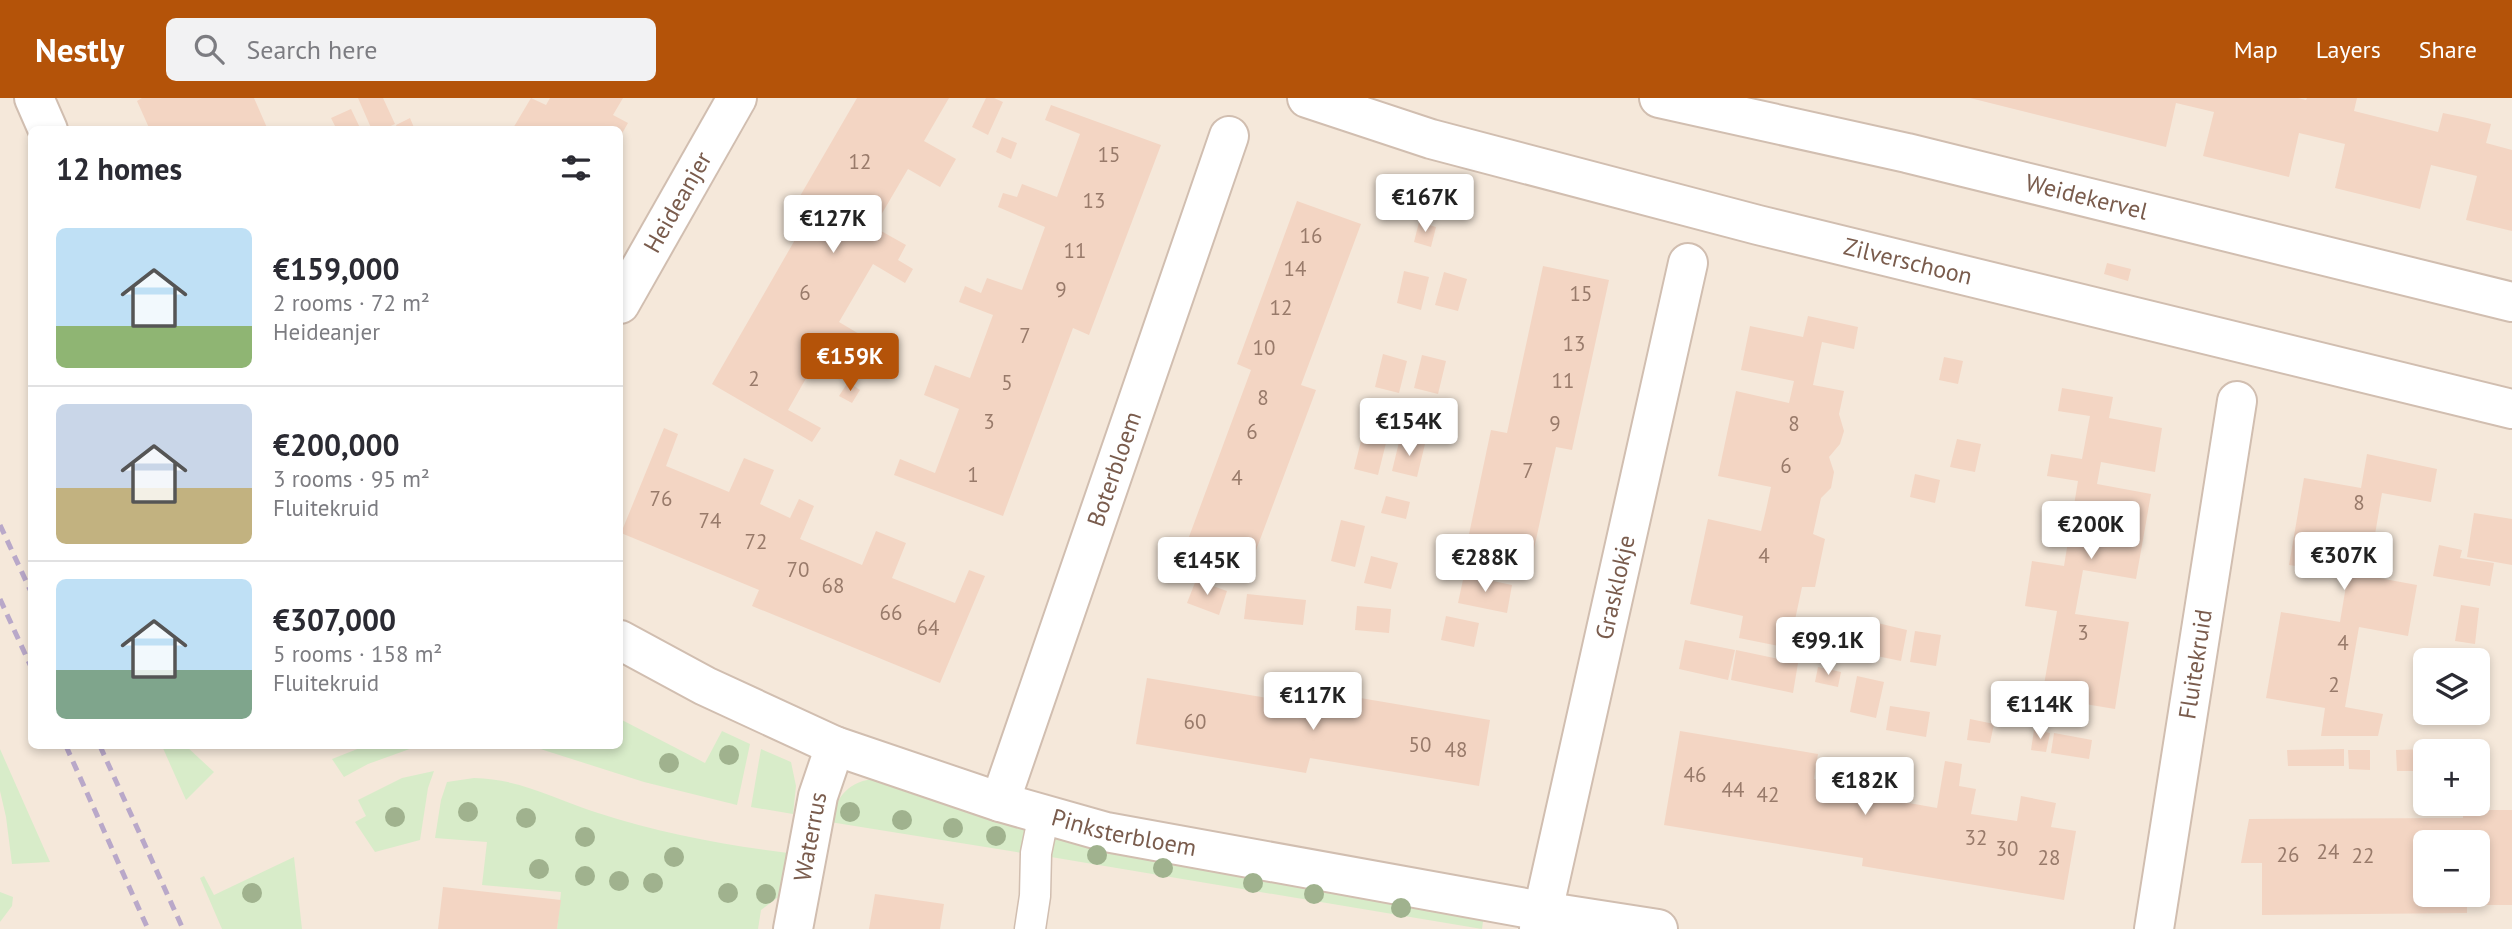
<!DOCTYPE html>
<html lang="en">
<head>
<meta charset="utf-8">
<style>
	body { margin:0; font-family:"PT Sans",sans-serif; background:#f2f2f3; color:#2b2b33; height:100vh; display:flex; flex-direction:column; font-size:26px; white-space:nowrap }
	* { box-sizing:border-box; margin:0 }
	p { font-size:23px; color:#7c7c81 }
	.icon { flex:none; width:38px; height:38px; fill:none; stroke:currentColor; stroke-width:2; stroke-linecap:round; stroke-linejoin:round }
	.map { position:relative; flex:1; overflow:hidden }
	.panel { position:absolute; left:28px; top:28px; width:595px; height:623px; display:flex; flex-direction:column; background:#fff; border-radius:10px; box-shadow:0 4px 10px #0003 }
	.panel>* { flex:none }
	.tools { position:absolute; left:2413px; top:550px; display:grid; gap:14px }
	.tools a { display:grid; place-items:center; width:77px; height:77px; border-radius:10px; background:#fff; box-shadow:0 4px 10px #0003; font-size:35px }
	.price { position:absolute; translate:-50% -60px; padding:0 16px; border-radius:7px; background:#fff; color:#222; font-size:23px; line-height:46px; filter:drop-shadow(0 2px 4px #0008) }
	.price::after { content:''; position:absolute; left:50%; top:42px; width:21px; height:16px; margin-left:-10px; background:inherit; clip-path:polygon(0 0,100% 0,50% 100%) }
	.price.active { background:#b45309; color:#fff }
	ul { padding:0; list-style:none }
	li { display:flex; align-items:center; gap:21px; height:175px; padding:0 28px }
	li+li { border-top:2px solid #e1e1e2 }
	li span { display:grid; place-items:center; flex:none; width:196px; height:140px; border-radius:10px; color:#555 }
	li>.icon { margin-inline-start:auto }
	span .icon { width:84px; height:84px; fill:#fffc; stroke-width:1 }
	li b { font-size:30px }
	h2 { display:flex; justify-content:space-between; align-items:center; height:84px; padding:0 28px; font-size:30px }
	header { display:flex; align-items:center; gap:42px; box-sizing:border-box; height:98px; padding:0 35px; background:#b45309; color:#fff }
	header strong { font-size:33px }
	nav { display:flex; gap:38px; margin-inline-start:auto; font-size:24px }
	.search { width:490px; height:63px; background:#f2f2f3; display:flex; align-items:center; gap:18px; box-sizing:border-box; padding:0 24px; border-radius:10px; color:#7c7c81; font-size:26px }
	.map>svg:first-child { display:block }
	.residential { fill:#f5e8da; fill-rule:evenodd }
	.green { fill:#d8ecc9 }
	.building { fill:#f3d5c3; fill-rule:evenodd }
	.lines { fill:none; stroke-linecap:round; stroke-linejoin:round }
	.service-casing { stroke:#d1beb0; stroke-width:33 }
	.minor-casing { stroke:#d1beb0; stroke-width:42 }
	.service { stroke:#fff; stroke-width:30 }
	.minor { stroke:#fff; stroke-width:38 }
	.rail { stroke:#b9a8c9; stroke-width:5; stroke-dasharray:10 7; stroke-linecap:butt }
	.tree { fill:#a0b28e }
	.labels { text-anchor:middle; stroke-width:5; stroke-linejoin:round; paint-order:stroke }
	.number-label { font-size:21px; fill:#987a6a }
	.street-label { font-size:24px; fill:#7a5c4d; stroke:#fffaf3 }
</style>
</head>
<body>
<header>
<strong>Nestly</strong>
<div class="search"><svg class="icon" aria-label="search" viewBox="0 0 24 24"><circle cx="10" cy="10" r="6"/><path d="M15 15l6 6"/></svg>Search here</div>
<nav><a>Map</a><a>Layers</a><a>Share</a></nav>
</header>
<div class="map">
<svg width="2512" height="831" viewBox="0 0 2512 831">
	<rect width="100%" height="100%" fill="#fdf6ec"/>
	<path class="residential" d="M 0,0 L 2512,0 L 2512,831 L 0,831 ZM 32,32 L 620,32 L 620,648 L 32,648 ZM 2426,562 L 2478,562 L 2478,614 L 2426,614 ZM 2426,653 L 2478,653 L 2478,705 L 2426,705 ZM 2426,744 L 2478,744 L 2478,796 L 2426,796 Z"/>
	<path class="green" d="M 620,621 L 705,665 L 722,633 L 750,646 L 737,707 L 644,684 L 531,648 L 620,648 Z
		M 162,648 L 186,648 L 214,674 L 186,702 Z
		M 365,648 L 418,648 L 368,666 L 344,679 L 332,661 Z
		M 0,651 L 50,764 L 12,766 L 6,719 L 0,693 Z
		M 761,651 L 791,664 L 796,688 L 793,716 L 751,709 Z
		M 434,673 L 428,690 L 420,742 L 375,754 L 355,724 L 366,718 L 358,702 L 402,680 Z
		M 474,680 C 521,681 554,701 598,715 C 659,735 725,747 788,755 L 781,797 L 761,812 L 758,831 L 557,831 L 561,794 L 482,787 L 487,744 L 435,740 L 441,702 L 447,684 Z
		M 877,681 L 1028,730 L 1022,755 L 830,724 C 837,698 849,682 877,681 Z
		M 1052,738 L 1484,816 L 1482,831 L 1051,759 Z
		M 294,759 L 302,831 L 222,831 L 200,780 L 204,778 L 214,797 Z
		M 0,794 L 13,799 L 12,808 L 0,824 Z"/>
	<path class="building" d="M 142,0 L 254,0 L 268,32 L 150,32 L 137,3 Z
		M 358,0 L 383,0 L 395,26 L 382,32 L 372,32 Z
		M 531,0 L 546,7 L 550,0 L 623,0 L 613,17 L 628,25 L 620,39 L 620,32 L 512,32 Z
		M 857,0 L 949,0 L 924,43 L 956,61 L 940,89 L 908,71 L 874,129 L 906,147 L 898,162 L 913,171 L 905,185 L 873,166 L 839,224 L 871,243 L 864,255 L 854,271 L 822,252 L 788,312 L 821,330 L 812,344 L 712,286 L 811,114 L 796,105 Z
		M 986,0 L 994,0 L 1003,4 L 988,37 L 972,29 Z
		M 1970,0 L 2298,0 L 2306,2 L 2307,0 L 2357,0 L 2354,13 L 2438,34 L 2443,15 L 2467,20 L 2491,26 L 2486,45 L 2512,52 L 2512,133 L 2466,122 L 2477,78 L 2431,67 L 2420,111 L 2335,90 L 2345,46 L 2299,35 L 2289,79 L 2203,58 L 2214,14 L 2176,5 L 2166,49 Z
		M 1051,7 L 1161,47 L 1089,237 L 1073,230 L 1003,418 L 894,377 L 900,361 L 935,375 L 959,311 L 924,297 L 935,267 L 970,280 L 993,217 L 959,204 L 965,188 L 981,195 L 987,180 L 1022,192 L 1045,129 L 998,109 L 1003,95 L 1017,99 L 1022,86 L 1057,99 L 1080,36 L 1045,22 Z
		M 351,11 L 361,32 L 337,32 L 331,20 Z
		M 410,20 L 415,32 L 398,32 L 396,27 Z
		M 1002,39 L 1017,45 L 1011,61 L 996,54 Z
		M 1297,103 L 1361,126 L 1301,287 L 1316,292 L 1255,455 L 1240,450 L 1229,482 L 1180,463 L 1251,272 L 1237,266 Z
		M 1419,124 L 1436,129 L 1431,149 L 1414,144 Z
		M 2107,165 L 2131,171 L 2128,183 L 2104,176 Z
		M 1543,168 L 1609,182 L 1572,352 L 1556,349 L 1529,474 L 1464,460 L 1491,332 L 1507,335 Z
		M 1404,173 L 1429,179 L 1421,212 L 1397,205 Z
		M 1444,174 L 1467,181 L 1458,213 L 1435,207 Z
		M 1808,218 L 1858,229 L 1854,251 L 1822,244 L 1813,287 L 1844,293 L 1839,316 L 1844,333 L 1840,346 L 1829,359 L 1834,374 L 1831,390 L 1821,400 L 1813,436 L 1825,441 L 1815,489 L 1802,489 L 1789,550 L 1739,540 L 1743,518 L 1690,506 L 1708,421 L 1761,433 L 1766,412 L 1771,389 L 1718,378 L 1736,293 L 1789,305 L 1794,283 L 1741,272 L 1750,228 L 1803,239 Z
		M 1383,256 L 1407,263 L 1399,295 L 1375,289 Z
		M 1422,257 L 1446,263 L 1438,296 L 1414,290 Z
		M 1944,259 L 1963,263 L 1958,286 L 1939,282 Z
		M 848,284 L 860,292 L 852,305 L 839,298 Z
		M 2062,290 L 2113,299 L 2109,320 L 2162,330 L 2155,374 L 2101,364 L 2097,386 L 2151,396 L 2136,481 L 2083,472 L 2075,516 L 2129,524 L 2115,611 L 2061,602 L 2057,624 L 2007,615 L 2010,592 L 2042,598 L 2057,513 L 2025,508 L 2032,463 L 2064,468 L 2078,383 L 2047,378 L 2051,356 L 2082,361 L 2090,318 L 2058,313 Z
		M 664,330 L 678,336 L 666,368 L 729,394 L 744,360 L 774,372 L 760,406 L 790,420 L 799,401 L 814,408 L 800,441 L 862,467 L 876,433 L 906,445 L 892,480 L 955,505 L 969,472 L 985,478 L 940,585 L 752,508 L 759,492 L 621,435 Z
		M 1362,339 L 1386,345 L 1378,377 L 1354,371 Z
		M 1400,340 L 1425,346 L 1417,379 L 1392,373 Z
		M 1957,341 L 1981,346 L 1975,374 L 1950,369 Z
		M 2367,356 L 2437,371 L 2431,404 L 2382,395 L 2368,478 L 2417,487 L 2408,538 L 2359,529 L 2345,609 L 2383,616 L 2378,638 L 2321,638 L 2325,610 L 2266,600 L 2281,514 L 2340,524 L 2348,476 L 2289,467 L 2304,380 L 2361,390 Z
		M 1915,376 L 1940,382 L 1935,405 L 1910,399 Z
		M 1386,398 L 1410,404 L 1406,421 L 1381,415 Z
		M 2474,415 L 2512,421 L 2512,467 L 2467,459 Z
		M 1341,422 L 1365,428 L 1355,469 L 1331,463 Z
		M 2439,447 L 2462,452 L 2460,460 L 2494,465 L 2490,488 L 2433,478 Z
		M 1371,458 L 1398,465 L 1391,491 L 1364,485 Z
		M 1464,477 L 1512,487 L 1507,515 L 1458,505 Z
		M 1196,482 L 1227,493 L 1219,517 L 1187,505 Z
		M 1247,496 L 1306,502 L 1303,527 L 1244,521 Z
		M 2461,507 L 2479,510 L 2475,546 L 2455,543 Z
		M 1357,508 L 1391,511 L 1389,535 L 1355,532 Z
		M 1446,518 L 1479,525 L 1474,549 L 1441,542 Z
		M 1869,523 L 1907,532 L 1901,563 L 1862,555 Z
		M 1915,533 L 1941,537 L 1936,568 L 1910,564 Z
		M 1685,542 L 1735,552 L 1728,582 L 1679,571 Z
		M 1736,552 L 1798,565 L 1793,595 L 1731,582 Z
		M 1818,569 L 1841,574 L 1838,589 L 1815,584 Z
		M 1857,578 L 1884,584 L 1876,620 L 1850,614 Z
		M 1147,580 L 1316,608 L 1319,593 L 1490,622 L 1479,688 L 1310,660 L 1306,675 L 1136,646 Z
		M 1890,608 L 1930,614 L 1926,639 L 1886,632 Z
		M 1970,621 L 1994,626 L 1990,645 L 1967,642 Z
		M 2034,632 L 2050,635 L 2046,654 L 2031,652 Z
		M 1680,633 L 1818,656 L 1814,681 L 1859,689 L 1863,664 L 1898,669 L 1892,702 L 1937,710 L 1945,663 L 1962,666 L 1959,688 L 1976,691 L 1971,716 L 2017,723 L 2021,698 L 2056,705 L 2051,729 L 2076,733 L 2064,802 L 1862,768 L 1863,760 L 1664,727 Z
		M 2054,635 L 2092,642 L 2089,661 L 2051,655 Z
		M 2344,651 L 2344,668 L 2288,668 L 2287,652 Z
		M 2426,651 L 2426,673 L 2397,673 L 2396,652 Z
		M 2348,652 L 2370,652 L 2370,672 L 2349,671 Z
		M 2463,712 L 2512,712 L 2512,807 L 2467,807 L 2467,815 L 2262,817 L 2262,765 L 2241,765 L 2249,721 L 2463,720 ZM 2426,744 L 2478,744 L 2478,796 L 2426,796 Z
		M 443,789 L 561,802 L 557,831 L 438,831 Z
		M 875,796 L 944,806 L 940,831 L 869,831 Z"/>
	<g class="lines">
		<g class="service-casing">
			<path id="service" d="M 1030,831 L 1035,798 L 1036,755 L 1044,716"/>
		</g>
		<g class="minor-casing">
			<g id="minor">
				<path d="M 34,0 L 48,32"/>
				<path id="s1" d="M 1307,0 L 1431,41 L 1758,127 L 2512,311"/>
				<path id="s2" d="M 1659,0 L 1907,55 L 2512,204"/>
				<path id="s3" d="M 620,206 L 737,0"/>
				<path id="s4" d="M 620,542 L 705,588 L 835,648 L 1000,704 L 1106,734 L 1542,813 L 1658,831"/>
				<path id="s5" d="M 1000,704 L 1229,38"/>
				<path id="s6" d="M 793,831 L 818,698 L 835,648"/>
				<path id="s7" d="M 1539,831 L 1688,165"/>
				<path id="s8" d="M 2154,831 L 2237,303"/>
			</g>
		</g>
		<use href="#service" class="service"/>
		<use href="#minor" class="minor"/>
		<path class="rail" d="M 0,427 L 32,496
			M 0,501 L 32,571
			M 66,648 L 148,831
			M 100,648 L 183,831"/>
	</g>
	<g class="tree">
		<circle cx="729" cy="657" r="10"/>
		<circle cx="669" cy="665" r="10"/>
		<circle cx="468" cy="714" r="10"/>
		<circle cx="850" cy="714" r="10"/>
		<circle cx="395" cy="719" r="10"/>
		<circle cx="526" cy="720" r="10"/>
		<circle cx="902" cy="722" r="10"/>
		<circle cx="953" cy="730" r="10"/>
		<circle cx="996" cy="738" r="10"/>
		<circle cx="585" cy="739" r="10"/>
		<circle cx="1097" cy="757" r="10"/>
		<circle cx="674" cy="759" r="10"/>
		<circle cx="1163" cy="770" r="10"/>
		<circle cx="539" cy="771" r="10"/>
		<circle cx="585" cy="778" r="10"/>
		<circle cx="619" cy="783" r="10"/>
		<circle cx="653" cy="785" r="10"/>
		<circle cx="1253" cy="785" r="10"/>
		<circle cx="252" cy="795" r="10"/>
		<circle cx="728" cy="795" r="10"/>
		<circle cx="766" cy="796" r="10"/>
		<circle cx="1314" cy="796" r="10"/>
		<circle cx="1401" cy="810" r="10"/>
	</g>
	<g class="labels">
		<g class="number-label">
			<text x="1109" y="64">15</text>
			<text x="860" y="71">12</text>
			<text x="1094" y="110">13</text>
			<text x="1311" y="145">16</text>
			<text x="1075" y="160">11</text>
			<text x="1295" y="178">14</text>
			<text x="1061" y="199">9</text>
			<text x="805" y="202">6</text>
			<text x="1581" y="203">15</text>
			<text x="1281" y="217">12</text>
			<text x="1025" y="245">7</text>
			<text x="1574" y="253">13</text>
			<text x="1264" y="257">10</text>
			<text x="754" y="288">2</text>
			<text x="1563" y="290">11</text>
			<text x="1007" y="292">5</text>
			<text x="1263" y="307">8</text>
			<text x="989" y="331">3</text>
			<text x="1555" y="333">9</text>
			<text x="1794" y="333">8</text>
			<text x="1252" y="341">6</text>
			<text x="1786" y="375">6</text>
			<text x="1528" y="380">7</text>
			<text x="973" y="384">1</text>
			<text x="1237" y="387">4</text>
			<text x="661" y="408">76</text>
			<text x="2359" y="412">8</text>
			<text x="710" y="430">74</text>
			<text x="756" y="451">72</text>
			<text x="1764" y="465">4</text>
			<text x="798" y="479">70</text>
			<text x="833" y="495">68</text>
			<text x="891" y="522">66</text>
			<text x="928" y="537">64</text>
			<text x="2083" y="542">3</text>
			<text x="2343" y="552">4</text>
			<text x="2334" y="594">2</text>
			<text x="1195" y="631">60</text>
			<text x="1420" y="654">50</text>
			<text x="1456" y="659">48</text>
			<text x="1695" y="684">46</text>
			<text x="1733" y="699">44</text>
			<text x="1768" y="704">42</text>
			<text x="1976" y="747">32</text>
			<text x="2007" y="758">30</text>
			<text x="2328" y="761">24</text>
			<text x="2288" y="764">26</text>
			<text x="2363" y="765">22</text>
			<text x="2049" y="767">28</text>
		</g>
		<g class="street-label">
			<text dy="8" stroke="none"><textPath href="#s2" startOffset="439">Weidekervel</textPath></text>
			<text dy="8" stroke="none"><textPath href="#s3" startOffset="117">Heideanjer</textPath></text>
			<text dy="8" stroke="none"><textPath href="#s1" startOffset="623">Zilverschoon</textPath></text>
			<text dy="8" stroke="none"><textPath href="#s5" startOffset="352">Boterbloem</textPath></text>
			<text dy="8" stroke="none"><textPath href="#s7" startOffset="350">Grasklokje</textPath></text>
			<text dy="8" stroke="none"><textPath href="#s8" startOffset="268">Fluitekruid</textPath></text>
			<text dy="8" stroke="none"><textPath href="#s4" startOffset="542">Pinksterbloem</textPath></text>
			<text dy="8" stroke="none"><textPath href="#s6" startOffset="94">Waterrus</textPath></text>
		</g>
	</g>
</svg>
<div class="tools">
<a><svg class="icon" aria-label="layers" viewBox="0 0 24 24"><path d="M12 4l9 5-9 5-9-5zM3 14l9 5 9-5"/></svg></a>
<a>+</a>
<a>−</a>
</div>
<b class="price" style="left:1425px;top:136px">€167K</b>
<b class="price" style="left:833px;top:157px">€127K</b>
<b class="price active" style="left:850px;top:295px">€159K</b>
<b class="price" style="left:1409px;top:360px">€154K</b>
<b class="price" style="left:2091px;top:463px">€200K</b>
<b class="price" style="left:2344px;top:494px">€307K</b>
<b class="price" style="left:1485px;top:496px">€288K</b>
<b class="price" style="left:1207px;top:499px">€145K</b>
<b class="price" style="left:1828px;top:579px">€99.1K</b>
<b class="price" style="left:1313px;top:634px">€117K</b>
<b class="price" style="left:2040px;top:643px">€114K</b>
<b class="price" style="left:1865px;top:719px">€182K</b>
<section class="panel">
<h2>12 homes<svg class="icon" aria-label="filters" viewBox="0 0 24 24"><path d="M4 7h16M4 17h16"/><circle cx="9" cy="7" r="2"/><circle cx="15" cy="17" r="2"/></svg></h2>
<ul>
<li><span style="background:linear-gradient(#bfe0f5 70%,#8fb573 0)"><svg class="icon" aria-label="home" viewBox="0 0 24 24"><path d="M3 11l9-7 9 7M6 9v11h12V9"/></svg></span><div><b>€159,000</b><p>2 rooms · 72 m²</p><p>Heideanjer</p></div></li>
<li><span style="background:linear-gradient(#c9d6e8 60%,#c2b280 0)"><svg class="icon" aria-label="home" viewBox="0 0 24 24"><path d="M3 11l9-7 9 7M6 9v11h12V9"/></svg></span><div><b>€200,000</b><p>3 rooms · 95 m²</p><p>Fluitekruid</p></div></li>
<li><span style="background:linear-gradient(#bfe0f5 65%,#7fa58c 0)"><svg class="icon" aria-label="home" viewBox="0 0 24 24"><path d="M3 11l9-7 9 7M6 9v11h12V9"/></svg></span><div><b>€307,000</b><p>5 rooms · 158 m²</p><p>Fluitekruid</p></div></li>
</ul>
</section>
</div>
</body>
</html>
